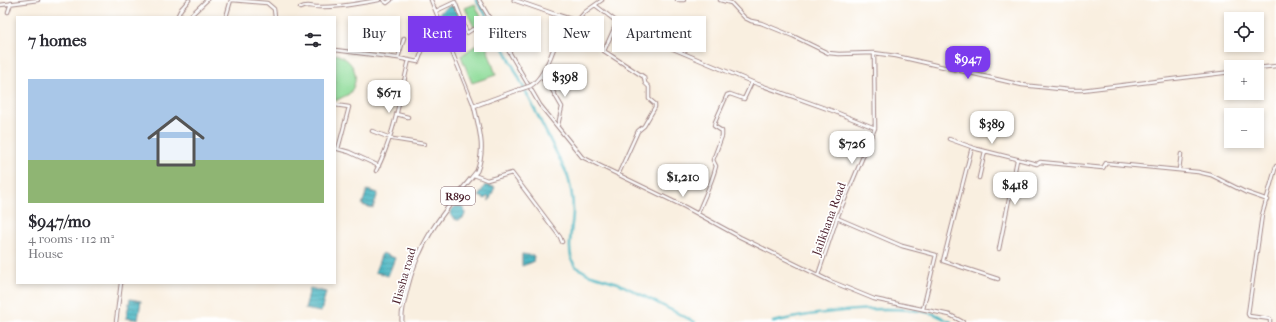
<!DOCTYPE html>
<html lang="en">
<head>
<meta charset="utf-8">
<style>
	body { margin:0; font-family:"IM FELL French Canon",serif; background:#f7f7f7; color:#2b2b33; height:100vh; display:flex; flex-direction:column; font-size:15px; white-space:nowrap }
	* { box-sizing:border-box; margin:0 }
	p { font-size:13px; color:#7c7c81 }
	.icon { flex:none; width:22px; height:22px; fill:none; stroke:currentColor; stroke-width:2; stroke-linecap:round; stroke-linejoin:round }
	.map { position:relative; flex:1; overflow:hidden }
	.drawer { position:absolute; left:16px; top:16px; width:320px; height:268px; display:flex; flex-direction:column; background:#fff; border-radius:0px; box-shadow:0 2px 6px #0003 }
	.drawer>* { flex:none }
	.hud { position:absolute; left:348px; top:16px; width:380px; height:36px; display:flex; gap:8px }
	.controls { position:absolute; left:1224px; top:12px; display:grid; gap:8px }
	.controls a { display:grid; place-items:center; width:40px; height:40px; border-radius:0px; background:#fff; box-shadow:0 2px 6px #0003; font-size:20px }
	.price { position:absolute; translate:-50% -34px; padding:0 9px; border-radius:8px; background:#fff; color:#222; font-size:13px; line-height:26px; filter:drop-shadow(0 1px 2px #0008) }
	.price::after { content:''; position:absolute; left:50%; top:24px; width:12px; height:9px; margin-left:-6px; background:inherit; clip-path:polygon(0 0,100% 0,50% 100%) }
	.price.selected { background:#7c3aed; color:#fff }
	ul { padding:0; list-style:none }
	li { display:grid; align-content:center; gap:8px; height:212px; padding:0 12px }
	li+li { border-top:1px solid #e1e1e2 }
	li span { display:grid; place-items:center; height:124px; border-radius:0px; color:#555 }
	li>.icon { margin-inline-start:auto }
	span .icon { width:72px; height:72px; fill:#fffc; stroke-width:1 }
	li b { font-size:17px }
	h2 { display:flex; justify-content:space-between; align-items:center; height:48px; padding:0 12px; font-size:17px }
	.chip { padding:0 14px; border-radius:0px; background:#fff; box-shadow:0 2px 6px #0003; font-size:14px; line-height:36px }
	.chip.selected { background:#7c3aed; color:#fff }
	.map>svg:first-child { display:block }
	.green { fill:#8ddb98; stroke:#6c7d62 }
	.water { fill:url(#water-rules); stroke:#496a76 }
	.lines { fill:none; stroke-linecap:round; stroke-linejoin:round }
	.canal { stroke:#48b6c2; stroke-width:2.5 }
	.minor-casing { stroke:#a28786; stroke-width:4.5 }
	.major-casing { stroke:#a28786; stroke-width:5 }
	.minor { stroke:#fff; stroke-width:2.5 }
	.major { stroke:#fff; stroke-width:3 }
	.major-bridge-casing { stroke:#a28786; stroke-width:5; stroke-linecap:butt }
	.major-bridge { stroke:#fff; stroke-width:3 }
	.labels { text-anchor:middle; stroke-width:3.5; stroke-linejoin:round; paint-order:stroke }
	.shield { fill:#fff; stroke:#80626b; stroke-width:1 }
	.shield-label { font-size:11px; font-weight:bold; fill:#4a1f2b }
	.street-label { font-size:12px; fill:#4a1f2b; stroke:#fff }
</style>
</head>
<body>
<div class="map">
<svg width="1276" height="322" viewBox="0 0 1276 322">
	<defs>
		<pattern id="water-rules" width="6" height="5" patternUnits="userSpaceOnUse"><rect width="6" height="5" fill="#48b6c2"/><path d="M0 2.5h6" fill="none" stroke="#3e939e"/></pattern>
	</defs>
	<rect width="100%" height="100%" fill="#fff"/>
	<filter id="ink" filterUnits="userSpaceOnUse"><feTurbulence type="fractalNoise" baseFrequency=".025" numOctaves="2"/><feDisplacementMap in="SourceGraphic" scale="8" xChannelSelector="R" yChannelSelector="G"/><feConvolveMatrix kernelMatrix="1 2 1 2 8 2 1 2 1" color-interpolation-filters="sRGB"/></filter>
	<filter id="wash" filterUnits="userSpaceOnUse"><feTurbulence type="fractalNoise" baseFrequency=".012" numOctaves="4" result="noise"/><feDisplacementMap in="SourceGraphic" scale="16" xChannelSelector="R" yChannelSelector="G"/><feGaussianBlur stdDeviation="0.9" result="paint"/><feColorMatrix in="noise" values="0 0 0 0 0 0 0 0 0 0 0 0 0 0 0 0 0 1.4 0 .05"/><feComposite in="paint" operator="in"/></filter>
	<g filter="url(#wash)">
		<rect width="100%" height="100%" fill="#f9efe0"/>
		<path class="green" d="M 475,4 L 481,17 L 476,20 L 479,27 L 475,29 L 465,8 Z
			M 484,39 L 496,75 L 472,83 L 461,56 Z
			M 335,54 C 354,59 362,78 349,94 L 335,101 Z"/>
		<path class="water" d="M 455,5 L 465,33 C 461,40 453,42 447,38 L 438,14 L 447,7 Z
			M 485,185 L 495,187 L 489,201 L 488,196 L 485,199 L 479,196 Z
			M 367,190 L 378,193 L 373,208 L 362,205 Z
			M451 213a7 7 0 1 1 14 0a7 7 0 1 1-14 0Z
			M 382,253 L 395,258 L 388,276 L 375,272 Z
			M 522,254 L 534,256 L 533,262 L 522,266 Z
			M 310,288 L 326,292 L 321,312 L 305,309 Z
			M 130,299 L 141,301 L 138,320 L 126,318 Z"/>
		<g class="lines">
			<path class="canal" d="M 476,0 L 491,22
				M 494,28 L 567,174 C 571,186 573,198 573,211 C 573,227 565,251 575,266 L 588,274 L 618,283 L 695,322
				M 773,322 C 814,312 894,303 934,314 C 940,316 945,320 951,322"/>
		</g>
	</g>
	<g filter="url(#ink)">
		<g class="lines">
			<g class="minor-casing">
				<path id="minor" d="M 232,0 L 267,3 L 274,9 L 275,17
					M 383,0 L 387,3 L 391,0
					M 431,0 L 474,106
					M 479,0 L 540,105 L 582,157 L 685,207 L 740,237 L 830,281 L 874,299 L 950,315 L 963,322
					M 677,0 L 684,0
					M 720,0 L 731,3 L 745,18 L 751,21 L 761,23 L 793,36 L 828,53 L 839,54 L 874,53 L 896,56 L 1022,85 L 1069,90 L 1082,90 L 1231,72
					M 0,5 L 38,0
					M 595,5 L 617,22 L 659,43 L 752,82 L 833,111 L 875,128
					M 300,8 C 307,4 311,7 319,7 C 339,8 359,3 379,0
					M 436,11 L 455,2 L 467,33 L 473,29
					M 8,12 L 11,3
					M 178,15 L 184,17
					M 558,15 L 577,21 L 585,12 L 602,0
					M 177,17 L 181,9 L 189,0
					M 189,17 L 207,0
					M 226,17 L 231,0
					M 617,22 L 604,51 L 644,77 L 645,83 L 649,87 L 649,99 L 655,104 L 655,107 L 644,126 L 638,131 L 618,175
					M 335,50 L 398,58 L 418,62 L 425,43 L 444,32
					M 398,58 L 404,38
					M 1257,68 L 1276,66
					M 541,77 L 551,88 L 562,107 L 558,125
					M 335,105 L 349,107 L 338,149 L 349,152 L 379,166
					M 396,114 L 408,117
					M 372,131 L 393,139 L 424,144
					M 949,139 L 977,149 L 1037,164 L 1040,162 L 1103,168 L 1106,163 L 1198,172 L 1211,175 L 1245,192 L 1268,200
					M 972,147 L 943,261 L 998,279
					M 1179,170 L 1181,154
					M 376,171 C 394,137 400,97 409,60
					M 474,175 L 487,180 L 512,173 L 560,237 L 562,242
					M 979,178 L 985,151
					M 698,213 C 704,197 712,183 716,166 L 713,160 L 722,136 L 722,131 L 714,126 L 715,122 L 727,95 L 730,94 L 744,99 L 752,82
					M 837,218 L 902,246 L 936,255 L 923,309
					M 999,249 L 1017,160
					M 818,275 L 837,218 L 875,128 L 874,53
					M 116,322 L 121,283
					M 1270,322 L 1270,319 L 1249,316 L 1248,314 L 1262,215 L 1276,166"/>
			</g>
			<g class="major-casing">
				<path id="major" d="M 514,0 L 557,15 L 562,21 C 558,38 546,78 530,86
					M 402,322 C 401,310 405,298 408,286 C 420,238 446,209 477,171 C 486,148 479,129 474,106 L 515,91"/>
			</g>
			<use href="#minor" class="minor"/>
			<use href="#major" class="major"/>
			<g class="major-bridge-casing">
				<path id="major-bridge" d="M 515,91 L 530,86"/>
			</g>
			<use href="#major-bridge" class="major-bridge"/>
		</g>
	</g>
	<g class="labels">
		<rect class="shield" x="441" y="187" width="34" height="18" rx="3"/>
		<g class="shield-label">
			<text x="458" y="200">R890</text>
		</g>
		<g class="street-label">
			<text transform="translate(829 219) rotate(-70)" y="4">Jailkhana Road</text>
			<text transform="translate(404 276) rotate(-74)" y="4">Ilissha road</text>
		</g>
	</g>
</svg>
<div class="controls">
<a><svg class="icon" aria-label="locate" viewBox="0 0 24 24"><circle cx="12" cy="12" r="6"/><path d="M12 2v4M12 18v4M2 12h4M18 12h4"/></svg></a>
<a>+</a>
<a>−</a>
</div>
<b class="price selected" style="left:968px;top:80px">$947</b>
<b class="price" style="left:565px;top:98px">$398</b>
<b class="price" style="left:389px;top:114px">$671</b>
<b class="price" style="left:992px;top:145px">$389</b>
<b class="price" style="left:852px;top:165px">$726</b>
<b class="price" style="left:683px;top:198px">$1,210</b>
<b class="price" style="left:1015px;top:206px">$418</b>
<div class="hud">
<a class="chip">Buy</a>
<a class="chip selected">Rent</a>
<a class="chip">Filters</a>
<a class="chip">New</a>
<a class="chip">Apartment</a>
</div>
<section class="drawer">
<h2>7 homes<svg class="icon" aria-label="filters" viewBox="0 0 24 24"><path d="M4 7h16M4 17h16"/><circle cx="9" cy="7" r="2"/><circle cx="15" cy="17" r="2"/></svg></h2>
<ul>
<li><span style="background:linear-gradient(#a9c7e8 65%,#8fb573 0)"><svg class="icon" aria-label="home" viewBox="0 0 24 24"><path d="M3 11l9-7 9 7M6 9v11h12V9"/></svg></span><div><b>$947/mo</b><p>4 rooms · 112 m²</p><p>House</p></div></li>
</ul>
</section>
</div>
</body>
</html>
